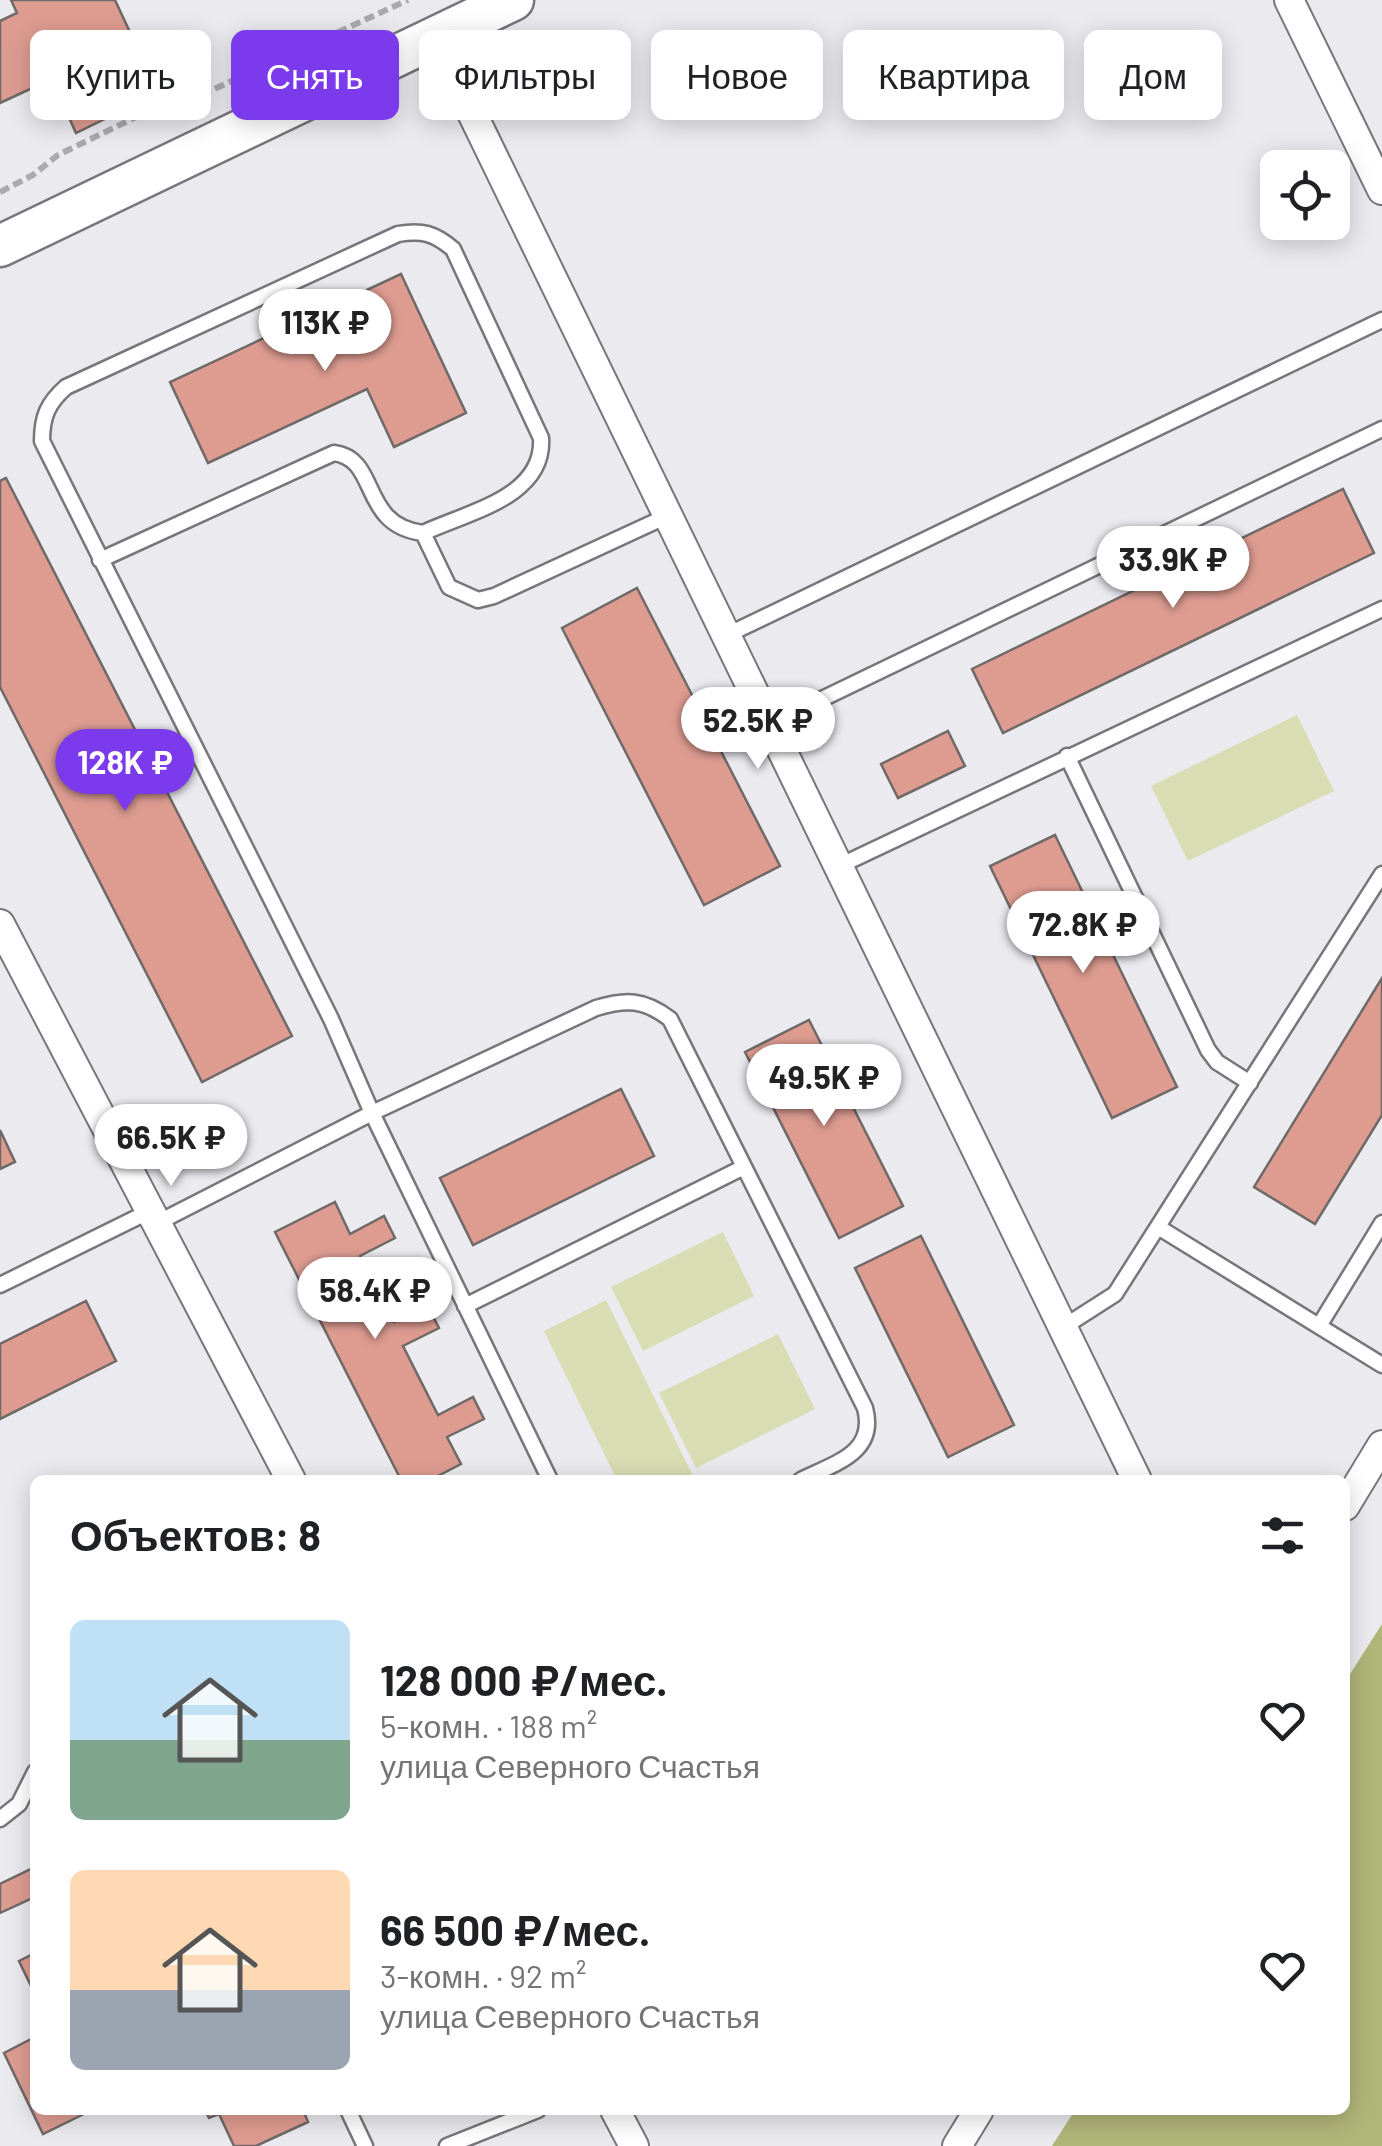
<!DOCTYPE html>
<html lang="ru">
<head>
<meta charset="utf-8">
<style>
	body { margin:0; font-family:Barlow,sans-serif; background:#f2f2f2; color:#202124; height:100vh; display:flex; flex-direction:column; font-size:38px; white-space:nowrap }
	* { box-sizing:border-box; margin:0 }
	p { font-size:32px; color:#757577 }
	.icon { flex:none; width:55px; height:55px; fill:none; stroke:currentColor; stroke-width:2; stroke-linecap:round; stroke-linejoin:round }
	.map { position:relative; flex:1; overflow:hidden }
	.panel { position:absolute; left:30px; top:1475px; width:1320px; height:640px; display:flex; flex-direction:column; background:#fff; border-radius:15px; box-shadow:0 5px 25px #0003 }
	.panel>* { flex:none }
	.hud { position:absolute; left:30px; top:30px; width:1322px; height:90px; display:flex; gap:20px }
	.buttons { position:absolute; left:1260px; top:150px; display:grid; gap:20px }
	.buttons a { display:grid; place-items:center; width:90px; height:90px; border-radius:15px; background:#fff; box-shadow:0 5px 25px #0003; font-size:50px }
	.price { position:absolute; translate:-50% -85px; padding:0 22px; border-radius:35px; background:#fff; color:#222; font-size:32px; line-height:65px; filter:drop-shadow(0 2px 5px #0008) }
	.price::after { content:''; position:absolute; left:50%; top:60px; width:30px; height:22px; margin-left:-15px; background:inherit; clip-path:polygon(0 0,100% 0,50% 100%) }
	.price.active { background:#7c3aed; color:#fff }
	ul { padding:0; list-style:none }
	li { display:flex; align-items:center; gap:30px; height:250px; padding:0 40px }
	li span { display:grid; place-items:center; flex:none; width:280px; height:200px; border-radius:15px; color:#555 }
	li>.icon { margin-inline-start:auto }
	span .icon { width:120px; height:120px; fill:#fffc; stroke-width:1 }
	li b { font-size:42px }
	h2 { display:flex; justify-content:space-between; align-items:center; height:120px; padding:0 40px; font-size:42px }
	.pill { padding:0 35px; border-radius:15px; background:#fff; box-shadow:0 5px 25px #0003; font-size:35px; line-height:90px }
	.pill.active { background:#7c3aed; color:#fff }
	.map>svg:first-child { display:block }
	.green { fill:#d9ddb4 }
	.forest { fill:#b0b578 }
	.building { fill:#de9c91; stroke:#6f6968; stroke-width:2.5 }
	.lines { fill:none; stroke-linecap:round; stroke-linejoin:round }
	.service-casing { stroke:#76767b; stroke-width:19 }
	.minor-casing { stroke:#76767b; stroke-width:32 }
	.secondary-casing { stroke:#76767b; stroke-width:45 }
	.path { stroke:#aaaaae; stroke-width:6; stroke-dasharray:10 5; stroke-linecap:butt }
	.service { stroke:#fff; stroke-width:14 }
	.minor { stroke:#fff; stroke-width:28 }
	.secondary { stroke:#fff; stroke-width:40 }
</style>
</head>
<body>
<div class="map">
<svg width="1382" height="2146" viewBox="0 0 1382 2146">
	<rect width="100%" height="100%" fill="#eaeaef"/>
	<path class="green" d="M 1297,715 L 1334,791 L 1188,861 L 1151,786 Z
		M 723,1232 L 754,1296 L 643,1351 L 611,1287 Z
		M 606,1300 L 695,1480 L 617,1480 L 544,1331 Z
		M 778,1334 L 815,1409 L 696,1468 L 659,1393 Z"/>
	<path class="forest" d="M 1382,1624 L 1382,2146 L 1052,2146 L 1075,2110 L 1345,2110 L 1345,1682 Z"/>
	<path class="building" d="M 11,0 L 115,0 L 134,41 L 0,103 L 0,21 L 17,13 Z
		M 117,89 L 127,108 L 76,133 L 67,113 Z
		M 401,274 L 466,413 L 394,447 L 367,389 L 208,463 L 170,382 Z
		M 6,478 L 292,1036 L 202,1082 L 0,687 L 0,481 Z
		M 1343,489 L 1374,553 L 1003,733 L 972,669 Z
		M 637,588 L 780,866 L 704,905 L 562,628 Z
		M 948,731 L 965,766 L 898,798 L 881,764 Z
		M 1055,835 L 1177,1087 L 1112,1118 L 990,866 Z
		M 1382,978 L 1382,1115 L 1315,1224 L 1254,1187 Z
		M 809,1020 L 903,1206 L 839,1238 L 745,1052 Z
		M 621,1089 L 654,1156 L 473,1245 L 440,1178 Z
		M 0,1130 L 15,1162 L 0,1169 Z
		M 335,1202 L 350,1234 L 384,1216 L 395,1238 L 360,1256 L 394,1322 L 427,1305 L 439,1328 L 403,1346 L 438,1415 L 473,1397 L 484,1419 L 447,1437 L 461,1464 L 430,1480 L 401,1480 L 275,1232 Z
		M 921,1236 L 1014,1425 L 948,1457 L 855,1268 Z
		M 86,1301 L 116,1361 L 0,1419 L 0,1344 Z
		M 35,1867 L 35,1897 L 0,1913 L 0,1884 Z
		M 35,1953 L 35,1989 L 33,1990 L 19,1961 Z
		M 35,2037 L 35,2110 L 92,2110 L 43,2134 L 4,2053 Z
		M 205,2110 L 303,2110 L 308,2122 L 256,2146 L 234,2146 L 219,2114 L 209,2118 Z"/>
	<g class="lines">
		<g class="service-casing">
			<path id="service" d="M 100,560 L 334,453 C 380,459 359,525 423,533
				M 725,636 L 1382,320
				M 768,725 L 1382,429
				M 1067,756 L 1208,1050 L 1217,1062 L 1250,1083
				M 837,867 L 1382,609
				M 157,1223 L 372,1113 L 331,1019 L 42,441 C 42,416 48,403 66,387 L 398,234 C 422,230 434,233 453,249 L 541,438 C 545,497 468,512 423,533 L 449,587 L 478,600 L 494,596 L 665,517
				M 1158,1227 L 1382,1365
				M 0,1285 L 150,1211
				M 465,1306 L 744,1167
				M 1319,1326 L 1382,1223
				M 1062,1328 L 1115,1294 L 1382,874
				M 550,1480 L 372,1113 L 596,1008 C 626,999 644,999 670,1019 L 865,1408 C 877,1453 835,1463 801,1480
				M 0,1819 L 19,1804 L 35,1772
				M 348,2110 L 365,2146
				M 447,2146 L 538,2110"/>
		</g>
		<g class="minor-casing">
			<path id="minor" d="M 1289,0 L 1382,190
				M 435,37 L 1137,1480
				M 0,924 L 291,1480
				M 1345,1506 L 1382,1445
				M 615,2110 L 634,2146
				M 957,2146 L 979,2110"/>
		</g>
		<g class="secondary-casing">
			<path id="secondary" d="M 0,246 L 513,0"/>
		</g>
		<path class="path" d="M 0,192 L 33,175 L 58,155 L 138,116 L 184,103 L 408,0"/>
		<use href="#service" class="service"/>
		<use href="#minor" class="minor"/>
		<use href="#secondary" class="secondary"/>
	</g>
</svg>
<div class="buttons">
<a><svg class="icon" aria-label="locate" viewBox="0 0 24 24"><circle cx="12" cy="12" r="6"/><path d="M12 2v4M12 18v4M2 12h4M18 12h4"/></svg></a>
</div>
<b class="price" style="left:325px;top:374px">113K ₽</b>
<b class="price" style="left:1173px;top:611px">33.9K ₽</b>
<b class="price" style="left:758px;top:772px">52.5K ₽</b>
<b class="price active" style="left:125px;top:814px">128K ₽</b>
<b class="price" style="left:1083px;top:976px">72.8K ₽</b>
<b class="price" style="left:824px;top:1129px">49.5K ₽</b>
<b class="price" style="left:171px;top:1189px">66.5K ₽</b>
<b class="price" style="left:375px;top:1342px">58.4K ₽</b>
<div class="hud">
<a class="pill">Купить</a>
<a class="pill active">Снять</a>
<a class="pill">Фильтры</a>
<a class="pill">Новое</a>
<a class="pill">Квартира</a>
<a class="pill">Дом</a>
</div>
<section class="panel">
<h2>Объектов: 8<svg class="icon" aria-label="filters" viewBox="0 0 24 24"><path d="M4 7h16M4 17h16"/><circle cx="9" cy="7" r="2"/><circle cx="15" cy="17" r="2"/></svg></h2>
<ul>
<li><span style="background:linear-gradient(#bfe0f5 60%,#7fa58c 0)"><svg class="icon" aria-label="home" viewBox="0 0 24 24"><path d="M3 11l9-7 9 7M6 9v11h12V9"/></svg></span><div><b>128 000 ₽/мес.</b><p>5-комн. · 188 m²</p><p>улица Северного Счастья</p></div><svg class="icon" aria-label="heart" viewBox="0 0 24 24"><path d="M12 20l-8-8c-3-5 5-10 8-4 3-6 11-1 8 4z"/></svg></li>
<li><span style="background:linear-gradient(#ffd9b3 60%,#9aa5b1 0)"><svg class="icon" aria-label="home" viewBox="0 0 24 24"><path d="M3 11l9-7 9 7M6 9v11h12V9"/></svg></span><div><b>66 500 ₽/мес.</b><p>3-комн. · 92 m²</p><p>улица Северного Счастья</p></div><svg class="icon" aria-label="heart" viewBox="0 0 24 24"><path d="M12 20l-8-8c-3-5 5-10 8-4 3-6 11-1 8 4z"/></svg></li>
</ul>
</section>
</div>
</body>
</html>
